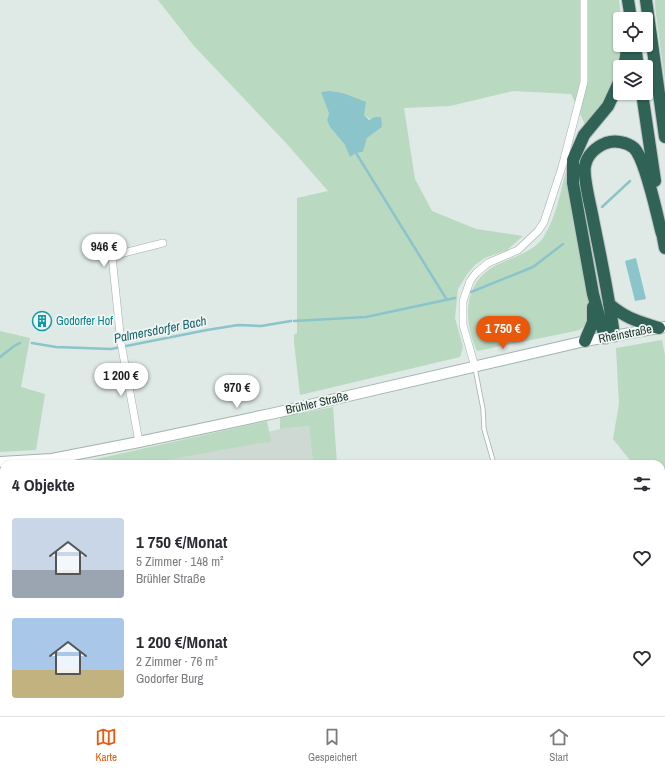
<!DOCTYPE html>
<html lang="de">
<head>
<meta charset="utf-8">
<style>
	body { margin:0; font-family:"Archivo Narrow",sans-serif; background:#f2f2f3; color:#2b2b33; height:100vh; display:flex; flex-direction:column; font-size:15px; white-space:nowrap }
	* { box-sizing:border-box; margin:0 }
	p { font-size:13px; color:#7c7c81 }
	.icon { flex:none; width:22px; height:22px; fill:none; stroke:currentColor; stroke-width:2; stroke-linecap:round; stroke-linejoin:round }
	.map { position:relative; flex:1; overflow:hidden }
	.side { position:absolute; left:0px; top:460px; width:665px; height:256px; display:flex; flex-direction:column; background:#fff; border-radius:12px 12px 0 0; box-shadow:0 1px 3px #0004 }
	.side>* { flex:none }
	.controls { position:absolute; left:613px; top:12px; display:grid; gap:8px }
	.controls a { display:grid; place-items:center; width:40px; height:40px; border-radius:4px; background:#fff; box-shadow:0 1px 3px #0004; font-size:20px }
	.price { position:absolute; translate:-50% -34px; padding:0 9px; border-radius:14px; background:#fff; color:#222; font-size:13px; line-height:26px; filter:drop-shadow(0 1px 2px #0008) }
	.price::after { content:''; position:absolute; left:50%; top:24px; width:12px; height:9px; margin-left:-6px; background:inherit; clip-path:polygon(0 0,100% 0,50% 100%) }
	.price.on { background:#ea580c; color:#fff }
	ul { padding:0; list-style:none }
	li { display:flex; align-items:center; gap:12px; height:100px; padding:0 12px }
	li span { display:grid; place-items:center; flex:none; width:112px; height:80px; border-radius:4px; color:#555 }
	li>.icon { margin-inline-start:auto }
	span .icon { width:48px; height:48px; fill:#fffc; stroke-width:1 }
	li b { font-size:17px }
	h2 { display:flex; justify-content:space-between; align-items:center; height:48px; padding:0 12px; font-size:17px }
	.tabs { display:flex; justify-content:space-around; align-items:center; height:56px; border-top:1px solid #e1e1e2; background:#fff; font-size:11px; color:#7c7c81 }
	.tabs a { display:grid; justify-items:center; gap:2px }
	.tabs .on { color:#ea580c }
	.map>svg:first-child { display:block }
	.built { fill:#ced9d3 }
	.green { fill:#bad9c1; fill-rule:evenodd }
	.water { fill:#8bc4cb }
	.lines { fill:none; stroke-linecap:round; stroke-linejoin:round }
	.stream { stroke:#8bc4cb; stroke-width:2.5 }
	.lane-casing { stroke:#a3b0ab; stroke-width:5 }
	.street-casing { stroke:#a3b0ab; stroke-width:8 }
	.secondary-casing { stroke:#a0b4ac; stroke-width:12 }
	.highway-casing { stroke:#bdc3c1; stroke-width:14 }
	.lane { stroke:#fff; stroke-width:3.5 }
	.street { stroke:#fff; stroke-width:7 }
	.secondary { stroke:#fff; stroke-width:10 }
	.highway { stroke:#306256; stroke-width:12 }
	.labels { text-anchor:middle; stroke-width:3.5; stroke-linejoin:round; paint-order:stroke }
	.culture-label { font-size:12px; fill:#0d838f; stroke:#eff6f3; text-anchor:start }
	.street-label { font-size:12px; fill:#223831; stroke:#eff6f3 }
	.water-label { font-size:13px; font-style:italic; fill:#21656f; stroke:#eff6f3 }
</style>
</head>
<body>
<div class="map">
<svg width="665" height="716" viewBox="0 0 665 716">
	<rect width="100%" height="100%" fill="#dfe9e5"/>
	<path class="built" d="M 309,426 L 313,464 L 132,464 L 280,429 Z
		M 4,493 L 4,600 L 0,601 L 0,494 Z
		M 116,712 L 306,712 L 306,716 L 117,716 Z"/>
	<path class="green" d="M 158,0 L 619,0 L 621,19 L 620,45 L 621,45 C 620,78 606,102 586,127 L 571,94 L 513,91 L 450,106 L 404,108 L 415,179 L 432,211 L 476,229 L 523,236 L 507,250 L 485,258 L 475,265 L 468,273 L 458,289 L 455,318 L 463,347 L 460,357 L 300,395 L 294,342 L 294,335 L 297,333 L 297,198 L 328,191 L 286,143 L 194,46 ZM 329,113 L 364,115 L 382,127 L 367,138 L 363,152 L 356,153 L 345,145 L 330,127 L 327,120 Z
		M 655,0 L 665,0 L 665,82 L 655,6 Z
		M 566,171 L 581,248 L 591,318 L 580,330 L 477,351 C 475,346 472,340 471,334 C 464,308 469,281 493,267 C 510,257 531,254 543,238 C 556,218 560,194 566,171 Z
		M 0,331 L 30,338 L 21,387 L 45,394 L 36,450 L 0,452 Z
		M 662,340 L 665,355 L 665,507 L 661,500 L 661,464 L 633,464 L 613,439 L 619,404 L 616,348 Z
		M 333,407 L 337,464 L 313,464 L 309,426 L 280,429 L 280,417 Z
		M 267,421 L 271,442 L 260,443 L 144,464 L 52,464 L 92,460 Z
		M 4,600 L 4,712 L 116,712 L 117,716 L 0,716 L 0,601 Z
		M 306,712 L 543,712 L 544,716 L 306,716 Z"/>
	<path class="water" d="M 329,91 L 343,93 L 366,102 L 364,115 L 369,120 L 375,117 L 381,117 L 382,127 L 367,138 L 363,152 L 356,153 L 350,157 L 345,145 L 330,127 L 327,120 L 329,113 L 321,92 Z
		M 636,258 L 646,299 L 635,301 L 625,261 Z"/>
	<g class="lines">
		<path class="stream" d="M 356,153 L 447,300
			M 602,207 L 630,181
			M 471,292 L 533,267 L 563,244
			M 294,321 L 366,317 L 455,298
			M 32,343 L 56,347 L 111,349 L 207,330 L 238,325 L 261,326 L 291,321
			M 0,357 L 14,346 L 20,343"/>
		<g class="lane-casing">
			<path id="lane" d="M 475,368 L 483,409 L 484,429 L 494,464"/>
		</g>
		<g class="street-casing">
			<path id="street" d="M 475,367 L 463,325 L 463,301 L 470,281 L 476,273 L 488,263 L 518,250 L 538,231 L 544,222 L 562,167 L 584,82 L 584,0
				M 139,442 L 121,343 L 112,256 L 163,243"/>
		</g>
		<g class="secondary-casing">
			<path id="secondary" d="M 0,462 L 52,459 L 139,442 L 275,413 L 585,341 L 665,327"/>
		</g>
		<g class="highway-casing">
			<path id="highway" d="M 628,0 L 631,19
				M 646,0 L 665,137
				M 635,45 L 638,67
				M 624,67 L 626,56 L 627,45
				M 642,93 L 655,181
				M 661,227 L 665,248
				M 609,304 C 627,319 637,321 659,328
				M 614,336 C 609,295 600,255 592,214 C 590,204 583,176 585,166 C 587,155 596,147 606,143 C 615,140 627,142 634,148 C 646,160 657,216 662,234
				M 605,338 L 593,294 L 573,183 L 573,160 L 584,135 L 608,106 L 620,80
				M 585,341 L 593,322 L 593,307"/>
		</g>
		<use href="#lane" class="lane"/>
		<use href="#street" class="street"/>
		<use href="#secondary" class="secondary"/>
		<use href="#highway" class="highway"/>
	</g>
	<defs>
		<g id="building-ring" transform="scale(1)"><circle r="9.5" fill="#eff6f3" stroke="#0f9aa8" stroke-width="1.5"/><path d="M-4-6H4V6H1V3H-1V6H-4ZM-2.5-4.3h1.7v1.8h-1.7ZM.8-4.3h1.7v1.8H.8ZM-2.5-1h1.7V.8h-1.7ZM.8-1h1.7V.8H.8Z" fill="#0f9aa8"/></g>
	</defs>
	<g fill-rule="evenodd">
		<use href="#building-ring" x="42" y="321"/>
	</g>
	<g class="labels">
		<g class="culture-label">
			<text x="56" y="325">Godorfer Hof</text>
		</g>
		<g class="street-label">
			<text transform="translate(625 334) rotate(-11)" y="4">Rheinstraße</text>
			<text transform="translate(317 403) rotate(-13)" y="4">Brühler Straße</text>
		</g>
		<g class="water-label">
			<text transform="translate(160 329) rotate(-11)" y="5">Palmersdorfer Bach</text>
		</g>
	</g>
</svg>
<div class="controls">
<a><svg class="icon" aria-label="locate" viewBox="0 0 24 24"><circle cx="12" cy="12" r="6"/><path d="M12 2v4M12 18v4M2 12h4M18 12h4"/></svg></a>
<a><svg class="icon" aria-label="layers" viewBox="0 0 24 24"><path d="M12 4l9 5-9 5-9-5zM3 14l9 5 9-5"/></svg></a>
</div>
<b class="price" style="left:104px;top:268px">946 €</b>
<b class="price on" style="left:503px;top:350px">1 750 €</b>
<b class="price" style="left:121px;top:397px">1 200 €</b>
<b class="price" style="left:237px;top:409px">970 €</b>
<section class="side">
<h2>4 Objekte<svg class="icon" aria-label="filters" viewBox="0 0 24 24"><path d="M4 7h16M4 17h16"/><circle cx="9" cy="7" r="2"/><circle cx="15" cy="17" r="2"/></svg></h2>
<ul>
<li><span style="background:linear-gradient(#c9d6e8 65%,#9aa5b1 0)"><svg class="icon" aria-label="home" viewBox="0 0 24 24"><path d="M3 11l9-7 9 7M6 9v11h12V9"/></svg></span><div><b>1 750 €/Monat</b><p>5 Zimmer · 148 m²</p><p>Brühler Straße</p></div><svg class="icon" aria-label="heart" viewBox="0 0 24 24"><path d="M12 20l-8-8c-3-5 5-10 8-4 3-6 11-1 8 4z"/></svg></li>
<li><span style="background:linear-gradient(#a9c7e8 65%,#c2b280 0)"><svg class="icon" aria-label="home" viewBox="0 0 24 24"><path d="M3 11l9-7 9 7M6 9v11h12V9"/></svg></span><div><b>1 200 €/Monat</b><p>2 Zimmer · 76 m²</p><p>Godorfer Burg</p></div><svg class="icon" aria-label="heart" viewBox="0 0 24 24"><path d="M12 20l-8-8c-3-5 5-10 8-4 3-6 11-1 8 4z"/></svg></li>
</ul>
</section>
</div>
<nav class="tabs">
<a class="on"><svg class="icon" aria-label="map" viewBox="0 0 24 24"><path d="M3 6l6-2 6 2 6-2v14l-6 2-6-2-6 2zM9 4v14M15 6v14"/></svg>Karte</a>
<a><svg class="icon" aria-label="saved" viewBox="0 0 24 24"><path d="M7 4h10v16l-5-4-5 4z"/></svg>Gespeichert</a>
<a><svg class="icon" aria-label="home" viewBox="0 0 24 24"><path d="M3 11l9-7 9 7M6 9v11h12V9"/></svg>Start</a>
</nav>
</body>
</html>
